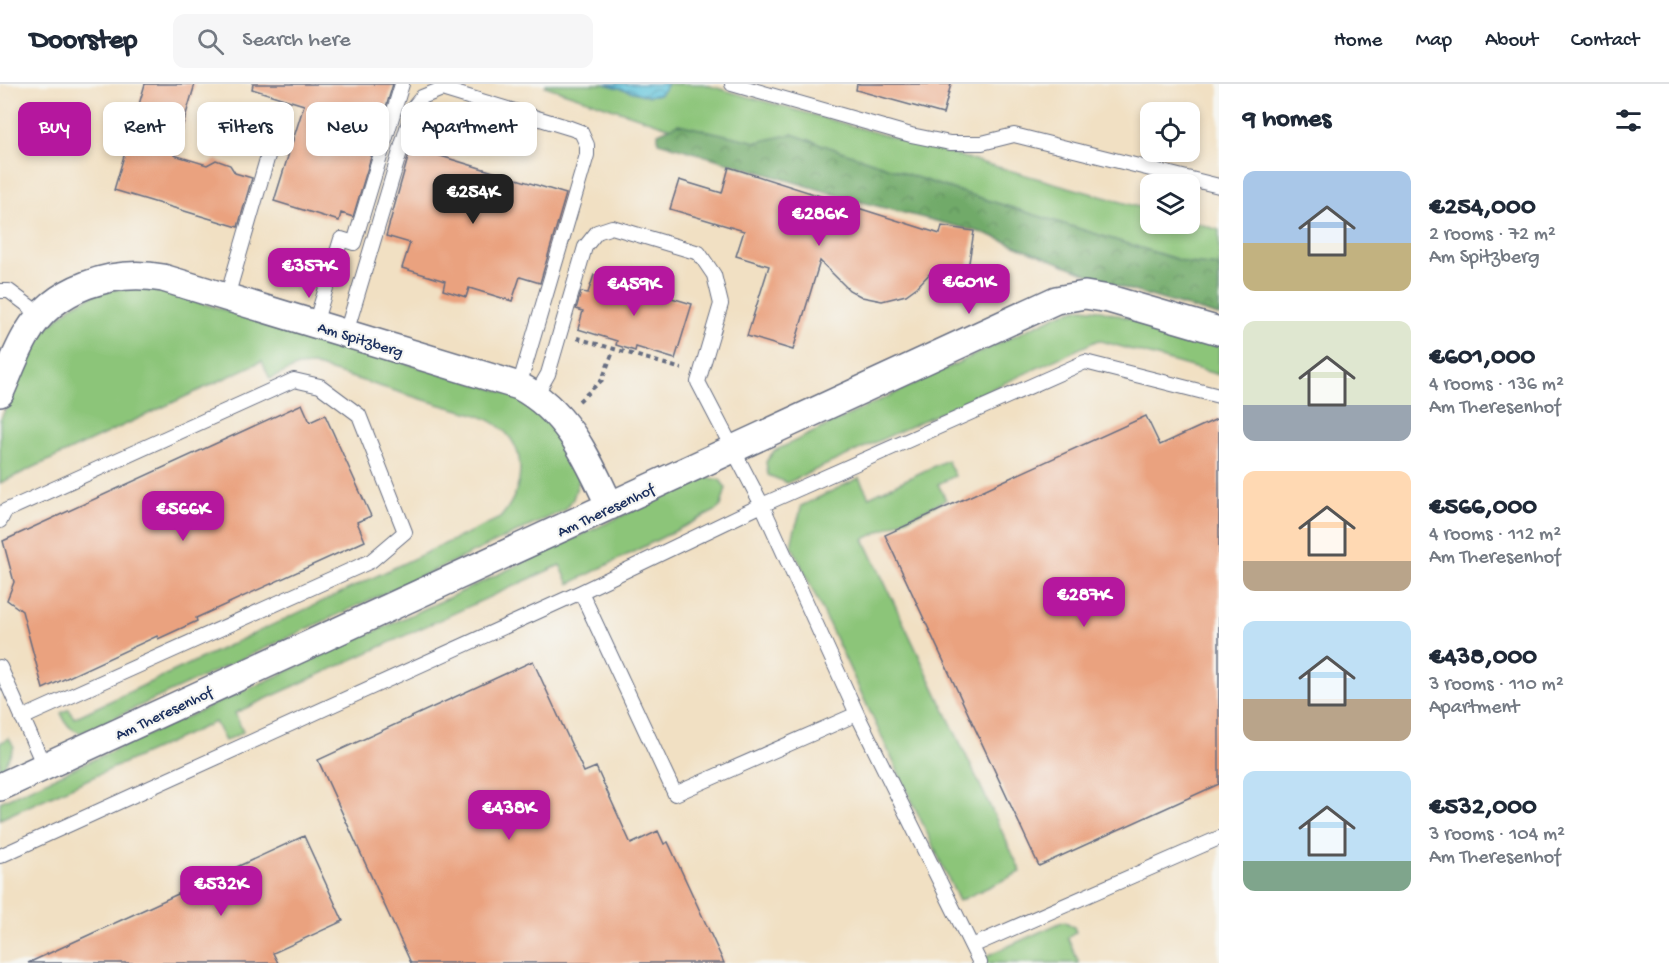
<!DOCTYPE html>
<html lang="en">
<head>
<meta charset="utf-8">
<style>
	body { margin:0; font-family:"Gochi Hand",sans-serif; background:#f6f6f7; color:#1f2937; height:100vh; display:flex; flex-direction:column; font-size:22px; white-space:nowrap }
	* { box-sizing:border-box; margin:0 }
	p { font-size:20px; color:#747a83 }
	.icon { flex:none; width:33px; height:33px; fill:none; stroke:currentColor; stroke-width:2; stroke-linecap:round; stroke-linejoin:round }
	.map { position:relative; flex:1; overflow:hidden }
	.side { display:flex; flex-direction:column; background:#fff; width:450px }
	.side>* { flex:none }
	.guide { position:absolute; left:18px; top:18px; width:570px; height:54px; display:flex; gap:12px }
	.tools { position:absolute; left:1140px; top:18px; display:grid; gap:12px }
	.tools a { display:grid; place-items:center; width:60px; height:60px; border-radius:12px; background:#fff; box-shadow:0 3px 9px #0003; font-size:30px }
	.price { position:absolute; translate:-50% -51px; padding:0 14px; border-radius:12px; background:#b5179e; color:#fff; font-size:20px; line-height:39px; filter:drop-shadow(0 2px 3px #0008) }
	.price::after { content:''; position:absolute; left:50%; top:36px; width:18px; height:14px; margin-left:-9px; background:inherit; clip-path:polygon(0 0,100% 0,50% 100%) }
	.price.current { background:#222; color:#fff }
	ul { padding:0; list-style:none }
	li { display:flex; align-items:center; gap:18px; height:150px; padding:0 24px }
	li span { display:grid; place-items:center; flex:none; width:168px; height:120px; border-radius:12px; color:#555 }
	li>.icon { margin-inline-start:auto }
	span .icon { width:72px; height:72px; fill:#fffc; stroke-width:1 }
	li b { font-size:26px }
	h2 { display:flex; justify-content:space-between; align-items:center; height:72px; padding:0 24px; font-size:26px }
	.tag { padding:0 21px; border-radius:12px; background:#fff; box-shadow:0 3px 9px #0003; font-size:21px; line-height:54px }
	.tag.current { background:#b5179e; color:#fff }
	header { display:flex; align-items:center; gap:36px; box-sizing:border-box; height:84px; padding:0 30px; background:#fff; border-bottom:2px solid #e0e1e3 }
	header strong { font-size:28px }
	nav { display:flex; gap:33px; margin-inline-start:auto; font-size:21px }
	.search { width:420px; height:54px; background:#f6f6f7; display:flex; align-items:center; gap:15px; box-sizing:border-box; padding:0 21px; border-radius:12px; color:#747a83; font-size:22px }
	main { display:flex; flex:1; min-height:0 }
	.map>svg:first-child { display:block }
	.grass { fill:#8cc579; stroke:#547a6c; stroke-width:1.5 }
	.forest { fill:url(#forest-crowns); stroke:#466c64; stroke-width:1.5 }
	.water { fill:url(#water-waves); stroke:#3c7a9c; stroke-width:1.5 }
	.building { fill:#eaa27f }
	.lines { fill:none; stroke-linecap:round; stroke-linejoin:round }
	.service-casing { stroke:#666d81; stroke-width:16 }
	.minor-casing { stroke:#666d81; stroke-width:30 }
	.path { stroke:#666d81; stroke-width:4; stroke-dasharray:4.5 4.5; stroke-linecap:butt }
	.service { stroke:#fff; stroke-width:14 }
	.minor { stroke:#fff; stroke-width:27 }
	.labels { text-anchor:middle; stroke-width:4.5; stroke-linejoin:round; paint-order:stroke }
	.street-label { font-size:16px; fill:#1b2f5e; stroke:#f6f6f2 }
</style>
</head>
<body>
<header>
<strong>Doorstep</strong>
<div class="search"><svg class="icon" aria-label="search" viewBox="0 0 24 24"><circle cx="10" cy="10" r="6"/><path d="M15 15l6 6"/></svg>Search here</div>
<nav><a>Home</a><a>Map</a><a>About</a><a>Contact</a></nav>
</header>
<main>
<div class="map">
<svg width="1219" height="879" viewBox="0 0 1219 879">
	<defs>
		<pattern id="forest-crowns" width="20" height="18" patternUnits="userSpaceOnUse" patternTransform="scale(1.5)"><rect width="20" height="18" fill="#71aa69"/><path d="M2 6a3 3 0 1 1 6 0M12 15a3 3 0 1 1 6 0" fill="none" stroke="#5c8b5a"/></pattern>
		<pattern id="water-waves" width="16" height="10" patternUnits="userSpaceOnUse" patternTransform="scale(1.5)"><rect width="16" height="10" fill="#5ec4db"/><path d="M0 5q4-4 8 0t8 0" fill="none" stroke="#4da0b5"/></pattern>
	</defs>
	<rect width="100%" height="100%" fill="#f6f6f2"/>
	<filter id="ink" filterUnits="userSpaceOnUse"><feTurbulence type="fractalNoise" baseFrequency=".0167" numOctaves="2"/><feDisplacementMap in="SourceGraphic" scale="12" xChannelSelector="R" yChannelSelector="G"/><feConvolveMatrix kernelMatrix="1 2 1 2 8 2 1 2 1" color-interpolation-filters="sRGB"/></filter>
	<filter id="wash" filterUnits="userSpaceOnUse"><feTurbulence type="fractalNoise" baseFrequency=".008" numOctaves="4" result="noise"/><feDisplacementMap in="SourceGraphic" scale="24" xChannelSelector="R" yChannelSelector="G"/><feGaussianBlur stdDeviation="1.35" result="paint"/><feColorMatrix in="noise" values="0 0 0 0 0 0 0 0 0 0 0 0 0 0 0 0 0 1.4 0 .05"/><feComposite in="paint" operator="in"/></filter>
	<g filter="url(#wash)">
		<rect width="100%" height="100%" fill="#f1e0c3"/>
		<path class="grass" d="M 546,0 L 605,0 L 648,12 L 667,0 L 703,0 L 1150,126 L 1150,140 L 1190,140 L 1190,137 L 1219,146 L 1219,232 L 1120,203 L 975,145 L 545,2 Z
			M 140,201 L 521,313 L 544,328 L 581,390 L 573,415 L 565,426 L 81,649 C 69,645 66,640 61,629 L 69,625 L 74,634 L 500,434 C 524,406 530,365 497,341 C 482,330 459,326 441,321 C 398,308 355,295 313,281 L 298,282 L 270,295 L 262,277 L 0,399 L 0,336 L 45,246 L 72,222 L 98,209 Z
			M 1082,224 L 1101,226 L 1219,261 L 1219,291 L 1098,256 L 787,399 L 768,391 L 766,378 L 774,367 L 1062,229 Z
			M 947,376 L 955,392 L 938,400 L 946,416 L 864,455 L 1021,788 L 959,817 L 792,462 C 791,448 800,437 801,422 L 859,394 L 869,413 Z
			M 704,393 L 720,396 L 726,404 L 721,422 L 715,427 L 569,500 L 560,481 L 235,629 L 243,648 L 225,657 L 215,638 L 0,735 L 0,718 L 446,515 Z
			M 9,654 L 14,663 L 4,683 L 0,685 L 0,659 Z
			M 1064,837 L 1074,843 L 1076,848 L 1068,854 L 1079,879 L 985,879 L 982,874 Z"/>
		<path class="forest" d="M 678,40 L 757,58 L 792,50 L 933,99 L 1189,179 L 1219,182 L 1219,232 L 1120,203 L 987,150 L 865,119 L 658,58 L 658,49 Z"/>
		<path class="water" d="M 605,0 L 667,0 L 667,2 L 660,10 L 648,12 Z"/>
		<g id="blocks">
			<path class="building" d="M 145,0 L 195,0 L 174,71 L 207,81 L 216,76 L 230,81 L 235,89 L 252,94 L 238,143 L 114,106 Z
				M 253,0 L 393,0 L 353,133 L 341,129 L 339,137 L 274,117 L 304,21 L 252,5 Z
				M 857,0 L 951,0 L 943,30 L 856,6 Z
				M 411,63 L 566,110 L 540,199 L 520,193 L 512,217 L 469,204 L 466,213 L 443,206 L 445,197 L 402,184 L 410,159 L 386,152 Z
				M 729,83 L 940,150 L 942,142 L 974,147 L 967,191 L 934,185 L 917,203 L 906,211 L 882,217 L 862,213 L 849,206 L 820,177 L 793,266 L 747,252 L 769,182 L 736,172 L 744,147 L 670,125 L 679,96 L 722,109 Z
				M 594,191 L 692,220 L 675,275 L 636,263 L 635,267 L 616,261 L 617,257 L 578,245 L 583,227 L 576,225 L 581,208 L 588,209 Z
				M 302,320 L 310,338 L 325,331 L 371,432 L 357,438 L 365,457 L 196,534 L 197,537 L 158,555 L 157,552 L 43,605 L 22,527 L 7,516 L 14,498 L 3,457 Z
				M 1146,332 L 1160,361 L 1219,334 L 1219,700 L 1039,782 L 885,451 Z
				M 533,577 L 584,688 L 596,683 L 631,760 L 658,747 L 664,760 L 668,758 L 724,879 L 411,879 L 318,676 Z
				M 304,752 L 343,837 L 273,869 L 278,879 L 28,879 Z"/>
		</g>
	</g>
	<g filter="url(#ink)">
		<use href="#blocks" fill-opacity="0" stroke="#666d81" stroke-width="1.5"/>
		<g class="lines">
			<g class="service-casing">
				<path id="service" d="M 732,0 L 911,51 L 950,59 L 982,59 L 1014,51 L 1219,102
					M 0,207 L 9,207 L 41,231
					M 227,213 L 274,51
					M 315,240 L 341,155 L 354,159 L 402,0
					M 346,249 L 413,24 L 422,13 L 442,5 L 570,44 L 581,48 L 587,61 L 587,71 L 519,302
					M 536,311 L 548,290 L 585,163 L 597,148 L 612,143 L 699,169 L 714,191 L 721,220 L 698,298 L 762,421 L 857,630 L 980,879
					M 0,437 L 5,427 L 294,296 L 320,302 L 359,331 L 405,448 L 371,477 L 22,634
					M 581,508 L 675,710 L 857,630
					M 0,583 L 44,682
					M 0,772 L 581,508 L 762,421 L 1085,278 L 1219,312
					M 972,862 L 1219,754"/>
			</g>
			<g class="minor-casing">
				<path id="minor" d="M 0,309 C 9,289 16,268 27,250 C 54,203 113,185 163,194 L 519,302 C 568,328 587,374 610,422
					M 0,703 L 1056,216 L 1085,211 L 1109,215 L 1219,247"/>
			</g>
			<path class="path" d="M 577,254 L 682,285
				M 579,317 L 602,296 L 614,265"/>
			<use href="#service" class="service"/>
			<use href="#minor" class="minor"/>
		</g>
	</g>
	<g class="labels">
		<g class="street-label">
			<text transform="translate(361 254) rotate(17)" y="6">Am Spitzberg</text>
			<text transform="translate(605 425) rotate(-25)" y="6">Am Theresenhof</text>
			<text transform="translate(163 628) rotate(-25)" y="6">Am Theresenhof</text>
		</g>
	</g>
</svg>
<div class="tools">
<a><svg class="icon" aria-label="locate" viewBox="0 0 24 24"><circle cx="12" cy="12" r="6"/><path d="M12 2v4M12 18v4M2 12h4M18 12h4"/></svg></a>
<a><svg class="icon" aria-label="layers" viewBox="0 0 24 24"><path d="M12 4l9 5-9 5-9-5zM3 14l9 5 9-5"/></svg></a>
</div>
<b class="price current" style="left:473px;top:141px">€254K</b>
<b class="price" style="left:819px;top:163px">€286K</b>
<b class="price" style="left:309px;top:215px">€357K</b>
<b class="price" style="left:969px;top:231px">€601K</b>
<b class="price" style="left:634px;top:233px">€459K</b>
<b class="price" style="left:183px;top:458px">€566K</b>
<b class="price" style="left:1084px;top:544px">€287K</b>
<b class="price" style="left:509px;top:757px">€438K</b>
<b class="price" style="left:221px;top:833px">€532K</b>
<div class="guide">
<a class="tag current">Buy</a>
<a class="tag">Rent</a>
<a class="tag">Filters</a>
<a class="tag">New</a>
<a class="tag">Apartment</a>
</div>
</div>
<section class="side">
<h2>9 homes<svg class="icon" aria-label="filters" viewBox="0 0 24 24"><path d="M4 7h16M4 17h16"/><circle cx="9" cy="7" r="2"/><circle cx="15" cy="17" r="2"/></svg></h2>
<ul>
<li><span style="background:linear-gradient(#a9c7e8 60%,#c2b280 0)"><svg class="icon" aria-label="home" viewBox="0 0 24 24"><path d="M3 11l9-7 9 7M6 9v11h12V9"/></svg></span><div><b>€254,000</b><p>2 rooms · 72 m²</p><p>Am Spitzberg</p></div></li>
<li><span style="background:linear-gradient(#dfe7d0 70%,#9aa5b1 0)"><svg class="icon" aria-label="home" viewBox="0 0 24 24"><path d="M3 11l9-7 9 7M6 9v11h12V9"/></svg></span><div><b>€601,000</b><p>4 rooms · 136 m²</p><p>Am Theresenhof</p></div></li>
<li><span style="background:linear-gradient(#ffd9b3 75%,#b9a48a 0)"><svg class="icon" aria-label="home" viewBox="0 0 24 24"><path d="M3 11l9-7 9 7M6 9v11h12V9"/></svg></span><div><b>€566,000</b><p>4 rooms · 112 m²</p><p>Am Theresenhof</p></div></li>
<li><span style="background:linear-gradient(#bfe0f5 65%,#b9a48a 0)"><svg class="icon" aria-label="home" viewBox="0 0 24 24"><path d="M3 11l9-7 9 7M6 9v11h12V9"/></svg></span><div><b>€438,000</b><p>3 rooms · 110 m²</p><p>Apartment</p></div></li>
<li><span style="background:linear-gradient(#bfe0f5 75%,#7fa58c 0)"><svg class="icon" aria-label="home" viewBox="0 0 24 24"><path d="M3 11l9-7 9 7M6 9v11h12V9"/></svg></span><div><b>€532,000</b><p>3 rooms · 104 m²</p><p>Am Theresenhof</p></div></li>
</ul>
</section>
</main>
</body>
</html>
